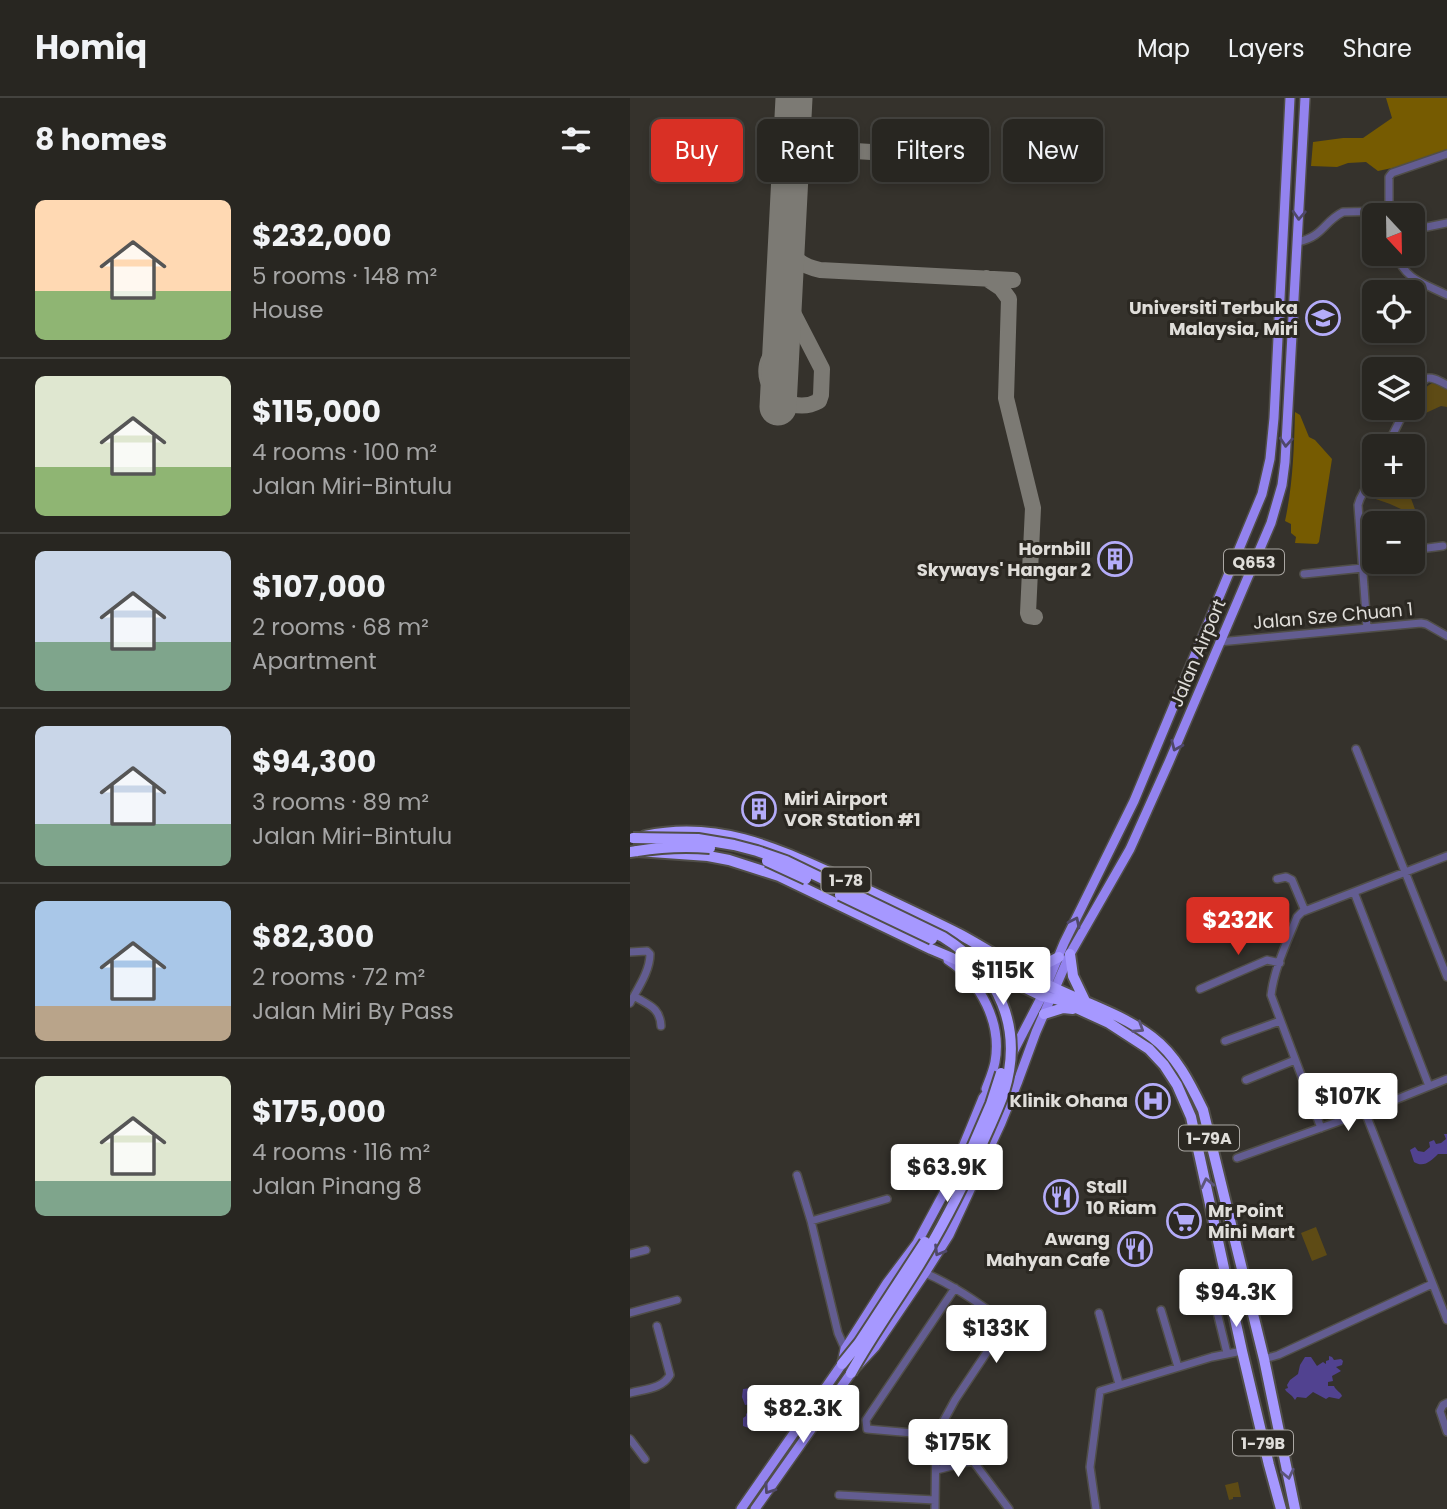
<!DOCTYPE html>
<html lang="en">
<head>
<meta charset="utf-8">
<style>
	body { margin:0; font-family:Poppins,sans-serif; background:#34322e; color:#f1f3f6; height:100vh; display:flex; flex-direction:column; font-size:26px; white-space:nowrap }
	* { box-sizing:border-box; margin:0 }
	p { font-size:23px; color:#a5a5a5 }
	.icon { flex:none; width:38px; height:38px; fill:none; stroke:currentColor; stroke-width:2; stroke-linecap:round; stroke-linejoin:round }
	.map { position:relative; flex:1; overflow:hidden }
	.side { display:flex; flex-direction:column; background:#282621; width:630px }
	.side>* { flex:none }
	.banner { position:absolute; left:21px; top:21px; width:665px; height:63px; display:flex; gap:14px }
	.needle { width:46px; rotate:158deg }
	.buttons { position:absolute; left:732px; top:105px; display:grid; gap:14px }
	.buttons a { display:grid; place-items:center; width:63px; height:63px; border-radius:10px; background:#282621; box-shadow:0 4px 10px #0003,0 0 0 2px #44433f; font-size:35px }
	.price { position:absolute; translate:-50% -60px; padding:0 16px; border-radius:7px; background:#fff; color:#222; font-size:23px; line-height:46px; filter:drop-shadow(0 2px 4px #0008) }
	.price::after { content:''; position:absolute; left:50%; top:42px; width:21px; height:16px; margin-left:-10px; background:inherit; clip-path:polygon(0 0,100% 0,50% 100%) }
	.price.active { background:#d93025; color:#fff }
	ul { padding:0; list-style:none }
	li { display:flex; align-items:center; gap:21px; height:175px; padding:0 35px }
	li+li { border-top:2px solid #44433f }
	li span { display:grid; place-items:center; flex:none; width:196px; height:140px; border-radius:10px; color:#555 }
	li>.icon { margin-inline-start:auto }
	span .icon { width:84px; height:84px; fill:#fffc; stroke-width:1 }
	li b { font-size:30px }
	h2 { display:flex; justify-content:space-between; align-items:center; height:84px; padding:0 35px; font-size:30px }
	.pill { padding:0 24px; border-radius:10px; background:#282621; box-shadow:0 4px 10px #0003,0 0 0 2px #44433f; font-size:24px; line-height:63px }
	.pill.active { background:#d93025; color:#fff }
	header { display:flex; align-items:center; gap:42px; box-sizing:border-box; height:98px; padding:0 35px; background:#282621; border-bottom:2px solid #44433f }
	header strong { font-size:33px }
	nav { display:flex; gap:38px; margin-inline-start:auto; font-size:24px }
	main { display:flex; flex:1; min-height:0 }
	.map>svg:first-child { display:block }
	.green { fill:#5e4b15 }
	.forest { fill:#765b01 }
	.water { fill:#514290 }
	.lines { fill:none; stroke-linecap:round; stroke-linejoin:round }
	.taxiway { stroke:#7c7a74; stroke-width:16 }
	.runway { stroke:#7c7a74; stroke-width:37 }
	.minor-casing { stroke:#504e48; stroke-width:10 }
	.major-casing { stroke:#504e48; stroke-width:12 }
	.highway-casing { stroke:#504e48; stroke-width:14 }
	.minor { stroke:#635d91; stroke-width:7 }
	.major { stroke:#9383ef; stroke-width:9 }
	.highway { stroke:#a698ff; stroke-width:10 }
	.highway-bridge-casing { stroke:#504e48; stroke-width:14; stroke-linecap:butt }
	.highway-bridge { stroke:#a698ff; stroke-width:10 }
	.oneway { stroke:#4f486a }
	.oneway2 { stroke:#5c557a }
	.labels { text-anchor:middle; stroke-width:6; stroke-linejoin:round; paint-order:stroke }
	.shield { fill:#2b2822; stroke:#aaa7a3; stroke-width:2 }
	.shield-label { font-size:16px; font-weight:bold; fill:#e0deda }
	.poi-label { font-size:18px; font-weight:bold; fill:#e0deda; stroke:#2b2822; text-anchor:end }
	.street-label { font-size:18px; fill:#e0deda; stroke:#2b2822 }
</style>
</head>
<body>
<header>
<strong>Homiq</strong>
<nav><a>Map</a><a>Layers</a><a>Share</a></nav>
</header>
<main>
<section class="side">
<h2>8 homes<svg class="icon" aria-label="filters" viewBox="0 0 24 24"><path d="M4 7h16M4 17h16"/><circle cx="9" cy="7" r="2"/><circle cx="15" cy="17" r="2"/></svg></h2>
<ul>
<li><span style="background:linear-gradient(#ffd9b3 65%,#8fb573 0)"><svg class="icon" aria-label="home" viewBox="0 0 24 24"><path d="M3 11l9-7 9 7M6 9v11h12V9"/></svg></span><div><b>$232,000</b><p>5 rooms · 148 m²</p><p>House</p></div></li>
<li><span style="background:linear-gradient(#dfe7d0 65%,#8fb573 0)"><svg class="icon" aria-label="home" viewBox="0 0 24 24"><path d="M3 11l9-7 9 7M6 9v11h12V9"/></svg></span><div><b>$115,000</b><p>4 rooms · 100 m²</p><p>Jalan Miri-Bintulu</p></div></li>
<li><span style="background:linear-gradient(#c9d6e8 65%,#7fa58c 0)"><svg class="icon" aria-label="home" viewBox="0 0 24 24"><path d="M3 11l9-7 9 7M6 9v11h12V9"/></svg></span><div><b>$107,000</b><p>2 rooms · 68 m²</p><p>Apartment</p></div></li>
<li><span style="background:linear-gradient(#c9d6e8 70%,#7fa58c 0)"><svg class="icon" aria-label="home" viewBox="0 0 24 24"><path d="M3 11l9-7 9 7M6 9v11h12V9"/></svg></span><div><b>$94,300</b><p>3 rooms · 89 m²</p><p>Jalan Miri-Bintulu</p></div></li>
<li><span style="background:linear-gradient(#a9c7e8 75%,#b9a48a 0)"><svg class="icon" aria-label="home" viewBox="0 0 24 24"><path d="M3 11l9-7 9 7M6 9v11h12V9"/></svg></span><div><b>$82,300</b><p>2 rooms · 72 m²</p><p>Jalan Miri By Pass</p></div></li>
<li><span style="background:linear-gradient(#dfe7d0 75%,#7fa58c 0)"><svg class="icon" aria-label="home" viewBox="0 0 24 24"><path d="M3 11l9-7 9 7M6 9v11h12V9"/></svg></span><div><b>$175,000</b><p>4 rooms · 116 m²</p><p>Jalan Pinang 8</p></div></li>
</ul>
</section>
<div class="map">
<svg width="817" height="1411" viewBox="0 0 817 1411">
	<rect width="100%" height="100%" fill="#35322c"/>
	<path class="green" d="M 802,285 L 817,290 L 817,309 L 811,308 L 787,319 L 780,316 L 792,292 Z
		M 746,387 L 756,387 L 756,389 L 772,398 L 776,392 L 779,395 L 786,414 L 784,417 L 760,406 L 740,399 Z
		M 686,1129 L 697,1157 L 682,1163 L 671,1135 Z
		M 608,1384 L 611,1399 L 603,1399 L 603,1401 L 599,1402 L 595,1387 Z"/>
	<path class="forest" d="M 756,0 L 817,0 L 817,54 L 785,65 L 748,73 L 736,64 L 718,65 L 707,69 L 681,68 L 683,44 L 713,40 L 733,40 L 762,20 Z
		M 665,314 L 670,317 L 679,339 L 685,342 L 702,361 L 689,444 L 687,446 L 665,445 L 666,439 L 661,435 L 661,426 L 655,423 C 663,386 664,351 665,314 Z"/>
	<path class="water" d="M 814,1036 L 817,1036 L 817,1056 L 808,1056 C 801,1063 794,1070 784,1064 L 780,1052 L 785,1049 L 788,1053 L 794,1054 L 800,1049 L 799,1044 L 804,1042 L 806,1046 L 811,1045 L 816,1041 Z
		M 699,1258 L 702,1259 L 704,1262 L 711,1261 L 713,1263 L 712,1267 L 706,1269 L 711,1273 L 702,1278 L 703,1283 L 698,1284 L 698,1288 L 704,1288 C 706,1293 711,1294 712,1298 L 709,1301 L 699,1299 L 696,1301 L 683,1294 L 676,1300 L 667,1299 L 665,1302 L 662,1298 L 656,1293 L 655,1291 L 658,1290 L 657,1287 L 660,1282 L 668,1276 L 670,1267 L 675,1259 L 681,1259 L 687,1268 L 693,1264 L 696,1266 L 696,1263 L 699,1262 Z
		M 129,1289 L 134,1295 L 134,1298 L 117,1301 L 117,1303 L 120,1303 L 121,1306 L 115,1307 L 112,1299 L 113,1291 Z
		M 136,1307 L 138,1319 L 134,1329 L 121,1331 L 113,1328 L 113,1320 L 116,1318 L 116,1316 L 118,1314 L 128,1315 L 129,1308 Z"/>
	<g class="lines">
		<path class="taxiway" d="M 162,49 L 241,54
			M 157,145 C 164,162 172,168 190,172 L 383,182
			M 356,180 L 371,190 L 379,201 L 376,300 L 403,410 L 398,515 L 399,518 L 405,519
			M 151,248 C 115,272 152,323 189,303 L 191,297 L 192,271 L 161,211 L 155,186"/>
		<path class="runway" d="M 148,309 L 164,0"/>
		<g class="minor-casing">
			<path id="minor" d="M 782,132 L 817,125
				M 668,144 C 694,138 693,124 713,114 L 759,113 L 759,79 L 762,75 L 817,56
				M 766,156 C 776,183 794,185 817,197
				M 782,300 C 795,279 794,274 817,287
				M 757,348 L 776,310
				M 782,452 L 813,448
				M 733,458 L 744,457
				M 674,476 L 733,470
				M 737,530 L 728,407 L 730,401 L 744,374
				M 589,544 L 791,525 L 796,526 L 817,538
				M 726,651 L 817,879
				M 647,781 L 656,779 L 662,782 L 675,813
				M 724,794 L 799,988
				M 0,854 L 17,853 L 20,856 C 20,873 8,890 0,905
				M 570,891 L 637,862 L 650,865
				M 4,898 C 18,907 30,909 31,928
				M 595,943 L 650,923
				M 616,982 L 665,962
				M 735,1014 L 817,1222
				M 691,1030 L 641,897 C 644,871 657,844 667,819 L 672,814 L 817,758
				M 607,1060 L 735,1014 L 817,981
				M 167,1077 L 181,1123 L 208,1235 L 215,1251
				M 181,1123 L 257,1101
				M 0,1156 L 16,1152
				M 295,1175 C 323,1187 347,1204 372,1222 L 373,1230 L 325,1302 L 306,1337 L 305,1411
				M 531,1212 L 548,1269
				M 587,1214 L 597,1255
				M 0,1215 L 47,1202
				M 469,1215 L 489,1286
				M 634,1261 L 648,1257 L 802,1186
				M 0,1295 C 15,1291 32,1291 40,1277 L 27,1228
				M 817,1305 L 813,1307 L 810,1313 L 817,1334
				M 306,1337 L 237,1331 L 236,1322 L 325,1190
				M 0,1341 L 15,1361
				M 343,1363 L 379,1411
				M 306,1372 L 366,1357
				M 209,1397 L 305,1402
				M 466,1411 L 460,1369 L 470,1293 L 582,1259 L 612,1253"/>
		</g>
		<g class="major-casing">
			<path id="major" d="M 318,862 C 351,884 372,925 365,964 C 363,974 359,983 356,991
				M 381,958 L 412,898 L 434,845 L 504,703 L 632,396 L 640,361 L 644,320 L 660,0
				M 111,1411 L 212,1266 L 215,1251 L 257,1185 L 287,1145 L 315,1093 L 353,1000 L 367,982
				M 125,1411 L 221,1275 L 245,1249 L 295,1175 L 319,1137 L 371,1025 L 388,983 L 406,934 L 440,856 L 500,751 L 539,664 L 641,425 L 652,387 L 655,364 L 675,0"/>
		</g>
		<g class="highway-casing">
			<path id="highway" d="M 15,738 C 89,722 148,751 214,781 C 252,799 291,817 329,836 C 357,851 384,869 412,884 C 448,903 489,914 522,939 C 546,957 560,985 573,1012 L 634,1261 L 665,1411
				M 0,754 L 7,753 L 78,758 L 99,762 L 149,778 L 301,851 L 327,862 L 360,873 L 412,898 L 429,902 L 479,925 L 519,951 L 534,967 L 547,987 L 561,1019 L 612,1253 L 639,1367 L 651,1411
				M 440,856 L 443,878 L 455,903
				M 389,868 C 406,871 414,867 429,859
				M 414,916 L 433,910 L 443,911"/>
		</g>
		<use href="#minor" class="minor"/>
		<use href="#major" class="major"/>
		<use href="#highway" class="highway"/>
		<g class="highway-bridge-casing">
			<path id="highway-bridge" d="M 3,740 L 68,741 L 104,747 L 127,753 L 156,763 L 313,839 C 369,874 394,929 374,994 C 367,1014 357,1034 349,1053 C 331,1092 312,1130 289,1167 C 267,1203 242,1237 221,1275
				M 7,753 C 32,749 55,748 80,750
				M 137,763 L 176,781
				M 210,797 L 302,841
				M 329,1080 L 361,1006 L 371,975
				M 212,1266 L 229,1245 L 295,1144"/>
		</g>
		<use href="#highway-bridge" class="highway-bridge"/>
	</g>
	<defs><path id="oneway-chevron" d="M-2-3.5L2.5 0L-2 3.5" fill="none" stroke-width="1.6" stroke-linecap="round" stroke-linejoin="round" transform="scale(1.75)"/></defs>
	<g class="oneway">
		<use href="#oneway-chevron" transform="translate(669 117) rotate(93)"/>
		<use href="#oneway-chevron" transform="translate(656 344) rotate(94)"/>
		<use href="#oneway-chevron" transform="translate(546 648) rotate(113)"/>
		<use href="#oneway-chevron" transform="translate(445 824) rotate(-64)"/>
		<use href="#oneway-chevron" transform="translate(309 1153) rotate(121)"/>
		<use href="#oneway-chevron" transform="translate(139 1391) rotate(125)"/>
	</g>
	<g class="oneway2">
		<use href="#oneway-chevron" transform="translate(509 930) rotate(33)"/>
		<use href="#oneway-chevron" transform="translate(577 1085) rotate(-102)"/>
		<use href="#oneway-chevron" transform="translate(658 1376) rotate(78)"/>
	</g>
	<defs>
		<g id="university-ring" transform="scale(1.75)"><circle r="9.5" fill="#2b2822" stroke="#b4acf9" stroke-width="1.5"/><path d="M0-5L7-2L0 1L-7-2ZM-4 1L0 2.5L4 1V4Q0 6-4 4Z" fill="#b4acf9"/></g>
		<g id="building-ring" transform="scale(1.75)"><circle r="9.5" fill="#2b2822" stroke="#b4acf9" stroke-width="1.5"/><path d="M-4-6H4V6H1V3H-1V6H-4ZM-2.5-4.3h1.7v1.8h-1.7ZM.8-4.3h1.7v1.8H.8ZM-2.5-1h1.7V.8h-1.7ZM.8-1h1.7V.8H.8Z" fill="#b4acf9"/></g>
		<g id="hospital-ring" transform="scale(1.75)"><circle r="9.5" fill="#2b2822" stroke="#b4acf9" stroke-width="1.5"/><path d="M-5-5h3v3.5h4V-5h3V5h-3V1.5h-4V5h-3Z" fill="#b4acf9"/></g>
		<g id="restaurant-ring" transform="scale(1.75)"><circle r="9.5" fill="#2b2822" stroke="#b4acf9" stroke-width="1.5"/><path d="M-5-6h1v4h1v-4h1v4h1v-4h1v5L-1.5 .5V6h-2V.5L-5-1ZM5-6V6H3V1.5H1.5Q1.5-4 5-6Z" fill="#b4acf9"/></g>
		<g id="supermarket-ring" transform="scale(1.75)"><circle r="9.5" fill="#2b2822" stroke="#b4acf9" stroke-width="1.5"/><path d="M-6-5.5h2.5l.6 2H6L4.5 2H-2.5L-4.4-4H-6ZM-1.5 3.2a1.3 1.3 0 1 0 .1 0ZM3 3.2a1.3 1.3 0 1 0 .1 0Z" fill="#b4acf9"/></g>
	</defs>
	<g fill-rule="evenodd">
		<use href="#university-ring" x="693" y="220"/>
		<use href="#building-ring" x="485" y="461"/>
		<use href="#building-ring" x="129" y="711"/>
		<use href="#hospital-ring" x="523" y="1003"/>
		<use href="#restaurant-ring" x="431" y="1099"/>
		<use href="#supermarket-ring" x="554" y="1123"/>
		<use href="#restaurant-ring" x="505" y="1151"/>
	</g>
	<g class="labels">
		<g class="shield">
			<rect x="594" y="451.5" width="60" height="25" rx="5"/>
			<rect x="191.5" y="769.5" width="49" height="25" rx="5"/>
			<rect x="549" y="1027.5" width="60" height="25" rx="5"/>
			<rect x="603" y="1332.5" width="60" height="25" rx="5"/>
		</g>
		<g class="shield-label">
			<text x="624" y="470">Q653</text>
			<text x="216" y="788">1-78</text>
			<text x="579" y="1046">1-79A</text>
			<text x="633" y="1351">1-79B</text>
		</g>
		<g class="poi-label">
			<text x="668" y="216">Universiti Terbuka<tspan x="668" dy="21">Malaysia, Miri</tspan></text>
			<text x="461" y="457">Hornbill<tspan x="461" dy="21">Skyways' Hangar 2</tspan></text>
			<text x="154" y="707" text-anchor="start">Miri Airport<tspan x="154" dy="21">VOR Station #1</tspan></text>
			<text x="498" y="1009">Klinik Ohana</text>
			<text x="456" y="1095" text-anchor="start">Stall<tspan x="456" dy="21">10 Riam</tspan></text>
			<text x="578" y="1119" text-anchor="start">Mr Point<tspan x="578" dy="21">Mini Mart</tspan></text>
			<text x="480" y="1147">Awang<tspan x="480" dy="21">Mahyan Cafe</tspan></text>
		</g>
		<g class="street-label">
			<text transform="translate(703 518) rotate(-5)" y="6">Jalan Sze Chuan 1</text>
			<text transform="translate(568 555) rotate(-67)" y="6">Jalan Airport</text>
		</g>
	</g>
</svg>
<div class="buttons">
<a><svg class="needle" viewBox="-14 -14 28 28"><path d="M0-13l5 13h-10z" fill="#e53935"/><path d="M0 13l5-13h-10z" fill="#a5a5a5"/></svg></a>
<a><svg class="icon" aria-label="locate" viewBox="0 0 24 24"><circle cx="12" cy="12" r="6"/><path d="M12 2v4M12 18v4M2 12h4M18 12h4"/></svg></a>
<a><svg class="icon" aria-label="layers" viewBox="0 0 24 24"><path d="M12 4l9 5-9 5-9-5zM3 14l9 5 9-5"/></svg></a>
<a>+</a>
<a>−</a>
</div>
<b class="price active" style="left:608px;top:859px">$232K</b>
<b class="price" style="left:373px;top:909px">$115K</b>
<b class="price" style="left:718px;top:1035px">$107K</b>
<b class="price" style="left:317px;top:1106px">$63.9K</b>
<b class="price" style="left:606px;top:1231px">$94.3K</b>
<b class="price" style="left:366px;top:1267px">$133K</b>
<b class="price" style="left:173px;top:1347px">$82.3K</b>
<b class="price" style="left:328px;top:1381px">$175K</b>
<div class="banner">
<a class="pill active">Buy</a>
<a class="pill">Rent</a>
<a class="pill">Filters</a>
<a class="pill">New</a>
</div>
</div>
</main>
</body>
</html>
